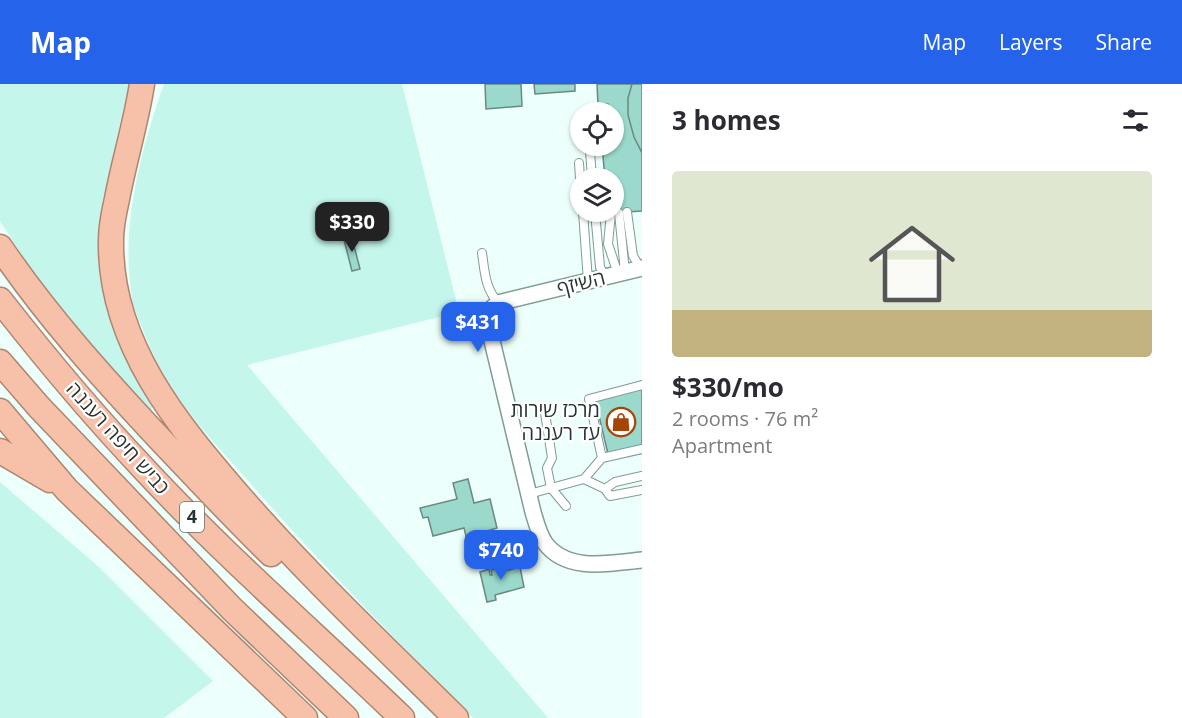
<!DOCTYPE html>
<html lang="en">
<head>
<meta charset="utf-8">
<style>
	body { margin:0; font-family:"Open Sans",Heebo,sans-serif; background:#f2f2f3; color:#2b2b33; height:100vh; display:flex; flex-direction:column; font-size:22px; white-space:nowrap }
	* { box-sizing:border-box; margin:0 }
	p { font-size:20px; color:#7c7c81 }
	.icon { flex:none; width:33px; height:33px; fill:none; stroke:currentColor; stroke-width:2; stroke-linecap:round; stroke-linejoin:round }
	.map { position:relative; flex:1; overflow:hidden }
	.side { display:flex; flex-direction:column; background:#fff; width:540px }
	.side>* { flex:none }
	.buttons { position:absolute; left:570px; top:18px; display:grid; gap:12px }
	.buttons a { display:grid; place-items:center; width:54px; height:54px; border-radius:50%; background:#fff; box-shadow:0 2px 4px #0004; font-size:30px }
	.price { position:absolute; translate:-50% -51px; padding:0 14px; border-radius:12px; background:#2563eb; color:#fff; font-size:20px; line-height:39px; filter:drop-shadow(0 2px 3px #0008) }
	.price::after { content:''; position:absolute; left:50%; top:36px; width:18px; height:14px; margin-left:-9px; background:inherit; clip-path:polygon(0 0,100% 0,50% 100%) }
	.price.active { background:#222; color:#fff }
	ul { padding:0; list-style:none }
	li { display:grid; align-content:center; gap:12px; height:318px; padding:0 30px }
	li+li { border-top:2px solid #e1e1e2 }
	li span { display:grid; place-items:center; height:186px; border-radius:6px; color:#555 }
	li>.icon { margin-inline-start:auto }
	span .icon { width:108px; height:108px; fill:#fffc; stroke-width:1 }
	li b { font-size:26px }
	h2 { display:flex; justify-content:space-between; align-items:center; height:72px; padding:0 30px; font-size:26px }
	header { display:flex; align-items:center; gap:36px; box-sizing:border-box; height:84px; padding:0 30px; background:#2563eb; color:#fff }
	header strong { font-size:28px }
	nav { display:flex; gap:33px; margin-inline-start:auto; font-size:21px }
	main { display:flex; flex:1; min-height:0 }
	.map>svg:first-child { display:block }
	.green { fill:#c4f6ec }
	.building { fill:#9ad9cc; stroke:#6b8882; stroke-width:1.5 }
	.lines { fill:none; stroke-linecap:round; stroke-linejoin:round }
	.service-casing { stroke:#7f9c96; stroke-width:10 }
	.minor-casing { stroke:#7f9c96; stroke-width:18 }
	.trunk-casing { stroke:#ad8571; stroke-width:27 }
	.service { stroke:#fff; stroke-width:8 }
	.minor { stroke:#fff; stroke-width:15 }
	.trunk { stroke:#f7c0a8; stroke-width:24 }
	.labels { text-anchor:middle; stroke-width:4.5; stroke-linejoin:round; paint-order:stroke }
	.shield { fill:#fff; stroke:#687170; stroke-width:1.5 }
	.shield-label { font-size:18px; font-weight:bold; fill:#283432 }
	.street-label { font-size:20px; fill:#283432; stroke:#fff }
	.poi-label { font-size:20px; fill:#283432; stroke:#fff; text-anchor:end }
</style>
</head>
<body>
<header>
<strong>Map</strong>
<nav><a>Map</a><a>Layers</a><a>Share</a></nav>
</header>
<main>
<div class="map">
<svg width="642" height="634" viewBox="0 0 642 634">
	<rect width="100%" height="100%" fill="#ecfffb"/>
	<path class="green" d="M 0,0 L 129,0 L 107,96 L 103,125 L 102,154 L 156,318 L 148,329 L 89,262 L 39,197 L 0,137 Z
		M 164,0 L 402,0 L 459,228 L 247,281 L 548,634 L 473,634 C 398,557 322,482 252,401 C 207,351 164,307 142,243 C 138,233 133,223 132,213 C 120,144 141,65 164,0 Z
		M 0,398 L 99,483 L 213,597 L 164,634 L 0,634 Z"/>
	<path class="building" d="M 485,0 L 521,0 L 522,22 L 486,25 Z
		M 534,0 L 575,0 L 575,7 L 535,10 Z
		M 597,0 L 642,0 L 642,127 L 611,129 L 614,128 L 614,94 L 605,94 L 602,62 L 614,62 L 614,28 L 609,28 L 608,20 L 598,21 Z
		M 632,0 L 642,0 L 642,69 L 634,53 L 628,31 L 628,14 Z
		M 351,150 L 360,185 L 352,187 L 343,152 Z
		M 642,304 L 642,361 L 608,370 L 595,315 Z
		M 468,395 L 474,419 L 490,415 L 497,444 L 487,447 L 489,453 L 484,454 L 489,475 L 473,479 L 464,444 L 433,452 L 428,433 L 423,434 L 420,424 L 457,415 L 453,399 Z
		M 519,478 L 524,503 L 495,511 L 496,516 L 487,518 L 480,488 L 489,485 L 490,491 L 492,491 L 491,486 L 500,484 L 501,488 L 513,485 L 512,480 Z"/>
	<g class="lines">
		<g class="service-casing">
			<path id="service" d="M 590,67 L 592,94
				M 579,79 L 580,95
				M 583,128 L 588,197
				M 595,128 L 600,183 L 605,193
				M 627,128 L 633,172 L 641,185
				M 611,129 L 608,160 L 618,190
				M 619,129 L 625,188
				M 482,169 C 485,190 485,203 498,219
				M 545,329 L 552,374 L 547,384 L 551,404 L 566,422
				M 602,374 L 589,315 L 642,301
				M 584,395 L 605,405 L 610,412 L 642,406
				M 605,405 L 615,398 L 642,392
				M 529,410 L 584,395 L 602,374 L 642,365"/>
		</g>
		<g class="minor-casing">
			<path id="minor" d="M 642,184 L 498,219 L 491,225 L 487,236 L 533,428 C 536,438 539,450 545,459 C 567,489 611,479 642,476"/>
		</g>
		<g class="trunk-casing">
			<path id="trunk" d="M 142,0 C 136,39 124,77 117,115 C 114,128 111,143 111,156 C 109,259 177,340 240,413 C 308,491 383,562 456,634
				M 0,163 C 46,231 101,292 157,352 C 195,392 232,432 271,470
				M 0,216 C 46,275 94,332 145,386 C 226,473 316,551 402,634
				M 0,278 L 39,323 L 232,525 L 346,634
				M 0,327 L 67,406 L 305,634
				M 0,367 L 50,396"/>
		</g>
		<use href="#service" class="service"/>
		<use href="#minor" class="minor"/>
		<use href="#trunk" class="trunk"/>
	</g>
	<defs>
		<g id="shop-ring" transform="scale(1.5)"><circle r="9.5" fill="#fff" stroke="#a74407" stroke-width="1.5"/><path d="M-5-2.5h2.3a2.7 3.5 0 0 1 5.4 0H5L5.5 6h-11ZM-1.5-2.5h3a1.5 2.3 0 0 0-3 0Z" fill="#a74407"/></g>
	</defs>
	<g fill-rule="evenodd">
		<use href="#shop-ring" x="621" y="338"/>
	</g>
	<g class="labels">
		<rect class="shield" x="180" y="418" width="24" height="30" rx="4.5"/>
		<g class="shield-label">
			<text x="192" y="439">4</text>
		</g>
		<g class="street-label">
			<text transform="translate(581 199) rotate(-14)" y="7">השיזף</text>
			<text transform="translate(118 354) rotate(48)" y="7">כביש חיפה רעננה</text>
		</g>
		<g class="poi-label">
			<text x="600" y="333">מרכז שירות<tspan x="600" dy="23">עד רעננה</tspan></text>
		</g>
	</g>
</svg>
<div class="buttons">
<a><svg class="icon" aria-label="locate" viewBox="0 0 24 24"><circle cx="12" cy="12" r="6"/><path d="M12 2v4M12 18v4M2 12h4M18 12h4"/></svg></a>
<a><svg class="icon" aria-label="layers" viewBox="0 0 24 24"><path d="M12 4l9 5-9 5-9-5zM3 14l9 5 9-5"/></svg></a>
</div>
<b class="price active" style="left:352px;top:169px">$330</b>
<b class="price" style="left:478px;top:269px">$431</b>
<b class="price" style="left:501px;top:497px">$740</b>
</div>
<section class="side">
<h2>3 homes<svg class="icon" aria-label="filters" viewBox="0 0 24 24"><path d="M4 7h16M4 17h16"/><circle cx="9" cy="7" r="2"/><circle cx="15" cy="17" r="2"/></svg></h2>
<ul>
<li><span style="background:linear-gradient(#dfe7d0 75%,#c2b280 0)"><svg class="icon" aria-label="home" viewBox="0 0 24 24"><path d="M3 11l9-7 9 7M6 9v11h12V9"/></svg></span><div><b>$330/mo</b><p>2 rooms · 76 m²</p><p>Apartment</p></div></li>
</ul>
</section>
</main>
</body>
</html>
